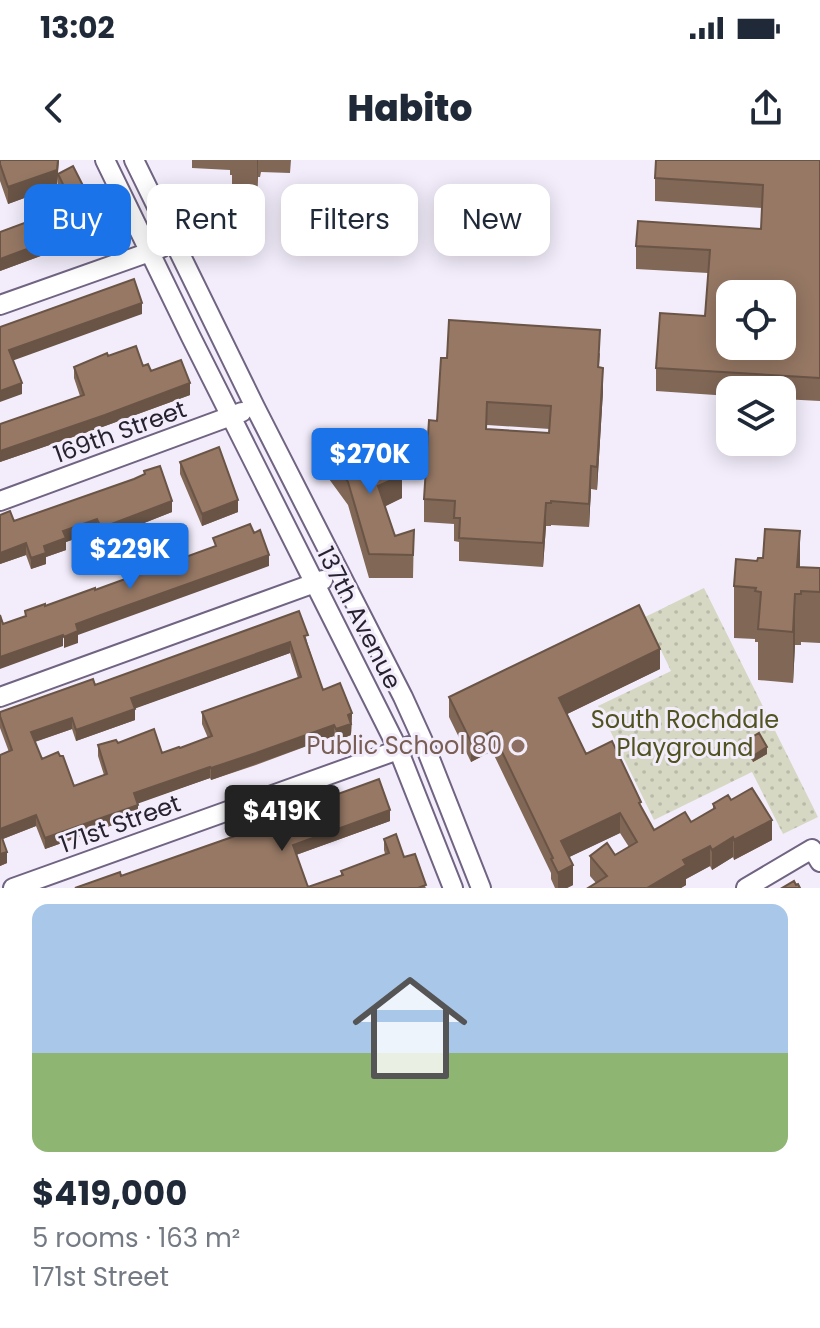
<!DOCTYPE html>
<html lang="en">
<head>
<meta charset="utf-8">
<style>
	body { margin:0; font-family:Poppins,sans-serif; background:#f6f6f7; color:#1f2937; height:100vh; display:flex; flex-direction:column; font-size:30px; white-space:nowrap }
	* { box-sizing:border-box; margin:0 }
	p { font-size:26px; color:#747a83 }
	.icon { flex:none; width:44px; height:44px; fill:none; stroke:currentColor; stroke-width:2; stroke-linecap:round; stroke-linejoin:round }
	.map { position:relative; height:728px; overflow:hidden }
	.drawer { display:flex; flex-direction:column; background:#fff; flex:1 }
	.drawer>* { flex:none }
	.guide { position:absolute; left:24px; top:24px; width:772px; height:72px; display:flex; gap:16px }
	.buttons { position:absolute; left:716px; top:120px; display:grid; gap:16px }
	.buttons a { display:grid; place-items:center; width:80px; height:80px; border-radius:16px; background:#fff; box-shadow:0 4px 20px #0003; font-size:40px }
	.price { position:absolute; translate:-50% -68px; padding:0 18px; border-radius:8px; background:#1a73e8; color:#fff; font-size:26px; line-height:52px; filter:drop-shadow(0 2px 4px #0008) }
	.price::after { content:''; position:absolute; left:50%; top:48px; width:24px; height:18px; margin-left:-12px; background:inherit; clip-path:polygon(0 0,100% 0,50% 100%) }
	.price.current { background:#222; color:#fff }
	ul { padding:0; list-style:none }
	li { display:grid; align-content:center; gap:16px; height:424px; padding:0 32px }
	li+li { border-top:2px solid #e0e1e3 }
	li span { display:grid; place-items:center; height:248px; border-radius:16px; color:#555 }
	li>.icon { margin-inline-start:auto }
	span .icon { width:144px; height:144px; fill:#fffc; stroke-width:1 }
	li b { font-size:34px }
	.pill { padding:0 28px; border-radius:16px; background:#fff; box-shadow:0 4px 20px #0003; font-size:28px; line-height:72px }
	.pill.current { background:#1a73e8; color:#fff }
	.status { display:flex; justify-content:space-between; align-items:center; height:56px; padding:0 40px; background:#fff; direction:ltr }
	.status svg { height:22px; fill:currentColor }
	header { display:flex; justify-content:space-between; align-items:center; height:104px; padding:0 32px; background:#fff; font-size:36px; font-weight:800 }
	.map>svg:first-child { display:block }
	.park { fill:url(#park-dots) }
	.lines { fill:none; stroke-linecap:round; stroke-linejoin:round }
	.minor-casing { stroke:#706482; stroke-width:22 }
	.minor { stroke:#fff; stroke-width:18 }
	.wall { fill:#816756; fill-rule:evenodd }
	.shaded-wall { fill:#695446 }
	.building { fill:#967864; stroke:#695446; stroke-width:2; fill-rule:evenodd }
	.education-dot { fill:#8d6e63; stroke:#f3edfb; stroke-width:3 }
	.labels { text-anchor:middle; stroke-width:6; stroke-linejoin:round; paint-order:stroke }
	.street-label { font-size:24px; fill:#27222f; stroke:#f3edfb }
	.park-label { font-size:24px; fill:#505220; stroke:#f3edfb }
	.education-label { font-size:24px; fill:#785e54; stroke:#f3edfb; text-anchor:end }
</style>
</head>
<body>
<div class="status"><b>13:02</b><svg viewBox="0 0 49 12"><path d="M0 12V9h3v3zM5 12V6h3v6zM10 12V3h3v9zM15 12V0h3v12zM26 1h20v11H26zM47 4h2v5h-2z"/></svg></div>
<header><svg class="icon" aria-label="back" viewBox="0 0 24 24"><path d="M15 5l-7 7 7 7"/></svg>Habito<svg class="icon" aria-label="share" viewBox="0 0 24 24"><path d="M12 15V3M7 8l5-5 5 5M5 13v7h14v-7"/></svg></header>
<div class="map">
<svg width="820" height="728" viewBox="0 0 820 728">
	<defs>
		<pattern id="park-dots" width="8" height="8" patternUnits="userSpaceOnUse" patternTransform="scale(2)"><rect width="8" height="8" fill="#d6d8c3"/><path d="M2 2h.1M6 6h.1" fill="none" stroke="#b8b9a8" stroke-width="1.8" stroke-linecap="round"/></pattern>
	</defs>
	<rect width="100%" height="100%" fill="#f3edfb"/>
	<path class="park" d="M 704,428 L 818,657 L 783,674 L 752,612 L 654,660 L 598,546 L 671,511 L 645,457 Z"/>
	<g class="lines">
		<g class="minor-casing">
			<path id="minor" d="M 105,0 L 191,177 L 398,589 L 453,728
				M 134,0 L 255,247 L 403,537 L 423,581 L 481,728
				M 0,145 L 161,88
				M 0,341 L 242,252
				M 0,537 L 323,420
				M 13,728 L 409,586
				M 746,728 L 812,689 L 820,702"/>
		</g>
		<use href="#minor" class="minor"/>
	</g>
	<path class="wall" d="M 0,0 L 58,13 L 101,74 L 85,81 L 84,80 L 0,111 L 0,72 L 68,47 L 58,26 L 58,17 L 57,26 L 8,44 L 0,21 Z
		M 192,0 L 291,0 L 290,13 L 261,12 L 260,17 L 258,17 L 257,38 L 232,37 L 232,15 L 230,15 L 230,10 L 192,8 Z
		M 820,0 L 820,241 L 782,239 L 782,230 L 730,230 L 730,236 L 656,231 L 656,208 L 705,156 L 708,113 L 636,109 L 636,86 L 761,69 L 762,48 L 655,41 L 655,18 Z
		M 600,193 L 599,207 L 603,231 L 597,330 L 591,329 L 589,367 L 551,365 L 551,366 L 546,366 L 543,407 L 459,401 L 459,382 L 454,381 L 454,364 L 424,362 L 424,339 L 437,261 ZM 487,265 L 550,269 L 549,273 L 487,269 Z
		M 108,196 L 143,206 L 190,235 L 105,266 L 0,302 L 0,264 L 80,236 L 74,218 L 74,207 Z
		M 321,285 L 366,304 L 402,338 L 385,346 L 395,376 L 414,370 L 413,418 L 369,418 L 348,345 L 321,308 Z
		M 180,302 L 238,352 L 202,366 L 180,314 Z
		M 144,311 L 172,352 L 101,380 L 97,371 L 66,382 L 66,390 L 46,397 L 46,404 L 31,409 L 26,395 L 0,404 L 0,412 L 0,355 L 14,361 L 134,319 L 144,314 Z
		M 800,407 L 820,408 L 820,483 L 801,482 L 801,485 L 795,485 L 793,523 L 758,520 L 758,482 L 755,482 L 755,479 L 734,478 L 734,426 Z
		M 299,451 L 308,485 L 323,530 L 352,553 L 351,575 L 336,581 L 334,576 L 256,605 L 211,620 L 210,618 L 137,643 L 138,656 L 45,689 L 36,666 L 3,679 L 7,703 L 0,706 L 0,595 L 9,592 L 0,568 L 0,552 L 95,525 ZM 290,493 L 298,518 L 202,552 L 202,564 L 208,578 L 180,588 L 162,593 L 118,583 L 98,585 L 98,596 L 104,615 L 74,626 L 42,599 L 35,582 L 72,569 L 76,581 L 135,560 L 135,548 Z
		M 660,509 L 567,554 L 586,594 L 641,647 L 654,670 L 691,662 L 713,649 L 713,644 L 731,640 L 772,680 L 734,700 L 733,697 L 712,710 L 710,706 L 686,719 L 686,725 L 681,728 L 588,728 L 596,723 L 590,716 L 590,696 L 615,695 L 629,687 L 620,673 L 569,697 L 573,725 L 567,728 L 555,728 L 551,719 L 551,713 L 492,591 L 471,602 L 449,557 L 449,537 Z
		M 744,582 L 767,594 L 753,602 L 744,588 Z
		M 390,661 L 296,695 L 308,727 L 341,716 L 341,711 L 385,694 L 384,690 L 384,679 L 404,697 L 426,728 L 75,728 L 121,716 L 234,676 L 234,672 Z"/>
	<path class="shaded-wall" d="M 58,0 L 59,0 L 57,26 L 8,44 L 8,27 Z
		M 257,0 L 258,0 L 257,38 Z
		M 101,61 L 101,74 L 85,81 L 85,69 Z
		M 84,68 L 84,80 L 0,111 L 0,99 Z
		M 142,143 L 142,154 L 9,202 L 9,190 Z
		M 603,208 L 603,231 L 597,330 L 597,307 Z
		M 22,223 L 22,234 L 0,242 L 0,231 Z
		M 190,223 L 190,235 L 105,266 L 0,302 L 0,291 Z
		M 591,306 L 591,329 L 589,367 L 589,344 Z
		M 402,315 L 402,338 L 378,350 L 378,326 Z
		M 238,340 L 238,352 L 202,366 L 202,354 Z
		M 172,341 L 172,352 L 101,380 L 101,368 Z
		M 546,343 L 546,366 L 543,407 L 543,383 Z
		M 97,359 L 97,371 L 66,382 L 66,390 L 46,397 L 46,404 L 31,409 L 31,398 L 63,371 Z
		M 800,371 L 800,422 L 797,407 Z
		M 26,383 L 26,395 L 0,404 L 0,412 L 0,393 Z
		M 269,395 L 269,406 L 78,475 L 78,483 L 64,488 L 64,477 L 76,464 Z
		M 795,434 L 795,485 L 793,523 L 793,472 Z
		M 63,475 L 63,486 L 0,509 L 0,497 Z
		M 290,482 L 290,493 L 131,550 L 131,538 Z
		M 660,489 L 660,509 L 559,558 L 559,538 Z
		M 135,549 L 135,560 L 76,581 L 76,570 Z
		M 352,553 L 351,575 L 336,581 L 336,569 L 348,555 Z
		M 72,558 L 72,569 L 31,583 L 31,572 Z
		M 334,565 L 334,576 L 211,620 L 211,608 Z
		M 492,571 L 492,591 L 471,602 L 471,582 Z
		M 767,587 L 767,594 L 753,602 L 753,596 Z
		M 210,607 L 210,618 L 134,645 L 134,633 Z
		M 138,645 L 138,656 L 45,689 L 45,678 Z
		M 390,650 L 390,661 L 293,696 L 293,685 Z
		M 620,653 L 620,673 L 561,701 L 561,681 Z
		M 36,655 L 36,666 L 0,680 L 0,669 Z
		M 772,660 L 772,680 L 734,700 L 734,680 Z
		M 733,677 L 733,697 L 712,710 L 712,690 Z
		M 710,686 L 710,706 L 686,719 L 686,725 L 681,728 L 647,728 L 683,700 Z
		M 7,692 L 7,703 L 0,706 L 0,694 Z
		M 573,705 L 573,725 L 567,728 L 558,728 L 558,713 Z"/>
	<path class="building" d="M 0,0 L 58,0 L 57,10 L 8,27 L 0,4 Z
		M 656,0 L 820,0 L 820,218 L 656,208 L 660,153 L 705,156 L 710,90 L 636,86 L 638,61 L 761,69 L 763,25 L 655,18 ZM 730,134 L 782,134 L 782,186 L 730,186 Z
		M 73,6 L 101,61 L 85,69 L 84,68 L 0,99 L 0,72 L 73,45 L 58,14 Z
		M 134,119 L 142,143 L 9,190 L 22,223 L 0,231 L 0,167 Z
		M 449,160 L 600,170 L 598,207 L 603,208 L 597,307 L 591,306 L 589,344 L 551,341 L 551,343 L 546,343 L 543,383 L 459,378 L 460,358 L 454,358 L 455,341 L 424,339 L 429,260 L 437,261 L 441,198 L 447,198 ZM 487,242 L 551,246 L 549,273 L 486,269 Z
		M 136,186 L 143,206 L 148,204 L 151,211 L 181,200 L 190,223 L 105,255 L 0,291 L 0,264 L 84,235 L 74,207 L 107,193 L 108,196 Z
		M 341,270 L 366,304 L 391,292 L 402,315 L 378,326 L 395,376 L 414,370 L 413,395 L 369,394 L 348,322 L 321,285 Z
		M 219,287 L 238,340 L 202,354 L 180,302 Z
		M 160,306 L 172,341 L 101,368 L 97,359 L 63,371 L 66,378 L 44,386 L 46,393 L 31,398 L 26,383 L 0,393 L 0,355 L 10,351 L 14,361 L 134,319 L 145,314 L 144,311 Z
		M 250,364 L 254,373 L 260,370 L 269,395 L 98,456 L 76,464 L 78,471 L 64,477 L 63,475 L 0,497 L 0,455 L 3,464 L 26,456 L 25,451 L 45,444 L 45,446 L 95,428 L 95,430 L 216,386 L 213,378 Z
		M 765,369 L 800,371 L 797,407 L 820,408 L 820,432 L 801,431 L 801,434 L 795,434 L 793,472 L 758,469 L 761,432 L 755,431 L 756,428 L 734,426 L 736,399 L 757,401 L 758,398 L 763,398 Z
		M 639,445 L 660,489 L 559,538 L 586,594 L 612,581 L 641,642 L 639,643 L 654,670 L 685,652 L 691,662 L 715,648 L 713,644 L 728,635 L 731,640 L 752,628 L 772,660 L 734,680 L 733,677 L 712,690 L 710,686 L 683,700 L 686,705 L 647,728 L 588,728 L 607,716 L 590,696 L 607,683 L 615,695 L 637,682 L 620,653 L 561,681 L 573,705 L 558,713 L 551,699 L 553,698 L 492,571 L 471,582 L 449,537 Z
		M 299,451 L 308,475 L 304,476 L 323,530 L 340,523 L 352,553 L 348,555 L 351,564 L 336,569 L 334,565 L 256,593 L 211,608 L 210,607 L 134,633 L 138,645 L 45,678 L 36,655 L 0,669 L 0,595 L 12,590 L 0,556 L 0,552 L 93,519 L 95,525 ZM 290,482 L 301,517 L 202,552 L 212,576 L 180,588 L 179,587 L 162,593 L 154,569 L 118,583 L 116,580 L 98,585 L 107,614 L 74,626 L 63,596 L 60,596 L 58,592 L 42,599 L 31,572 L 72,558 L 76,570 L 135,549 L 131,538 Z
		M 759,573 L 767,587 L 753,596 L 744,582 Z
		M 379,619 L 390,650 L 293,685 L 308,727 L 343,715 L 341,711 L 389,693 L 384,679 L 396,674 L 404,697 L 415,694 L 426,725 L 418,728 L 75,728 L 120,712 L 121,716 L 235,676 L 234,672 Z
		M 0,672 L 7,692 L 0,694 Z
		M 794,721 L 796,725 L 798,724 L 800,728 L 782,728 Z"/>
	<circle class="education-dot" cx="518" cy="586" r="8"/>
	<g class="labels">
		<g class="street-label">
			<text transform="translate(120 272) rotate(-20)" y="8">169th Street</text>
			<text transform="translate(359 458) rotate(63)" y="8">137th Avenue</text>
			<text transform="translate(120 664) rotate(-20)" y="8">171st Street</text>
		</g>
		<g class="park-label">
			<text x="685" y="568">South Rochdale<tspan x="685" dy="28">Playground</tspan></text>
		</g>
		<g class="education-label">
			<text x="502" y="594">Public School 80</text>
		</g>
	</g>
</svg>
<div class="buttons">
<a><svg class="icon" aria-label="locate" viewBox="0 0 24 24"><circle cx="12" cy="12" r="6"/><path d="M12 2v4M12 18v4M2 12h4M18 12h4"/></svg></a>
<a><svg class="icon" aria-label="layers" viewBox="0 0 24 24"><path d="M12 4l9 5-9 5-9-5zM3 14l9 5 9-5"/></svg></a>
</div>
<b class="price" style="left:370px;top:336px">$270K</b>
<b class="price" style="left:130px;top:431px">$229K</b>
<b class="price current" style="left:282px;top:693px">$419K</b>
<div class="guide">
<a class="pill current">Buy</a>
<a class="pill">Rent</a>
<a class="pill">Filters</a>
<a class="pill">New</a>
</div>
</div>
<section class="drawer">
<ul>
<li><span style="background:linear-gradient(#a9c7e8 60%,#8fb573 0)"><svg class="icon" aria-label="home" viewBox="0 0 24 24"><path d="M3 11l9-7 9 7M6 9v11h12V9"/></svg></span><div><b>$419,000</b><p>5 rooms · 163 m²</p><p>171st Street</p></div></li>
</ul>
</section>
</body>
</html>
